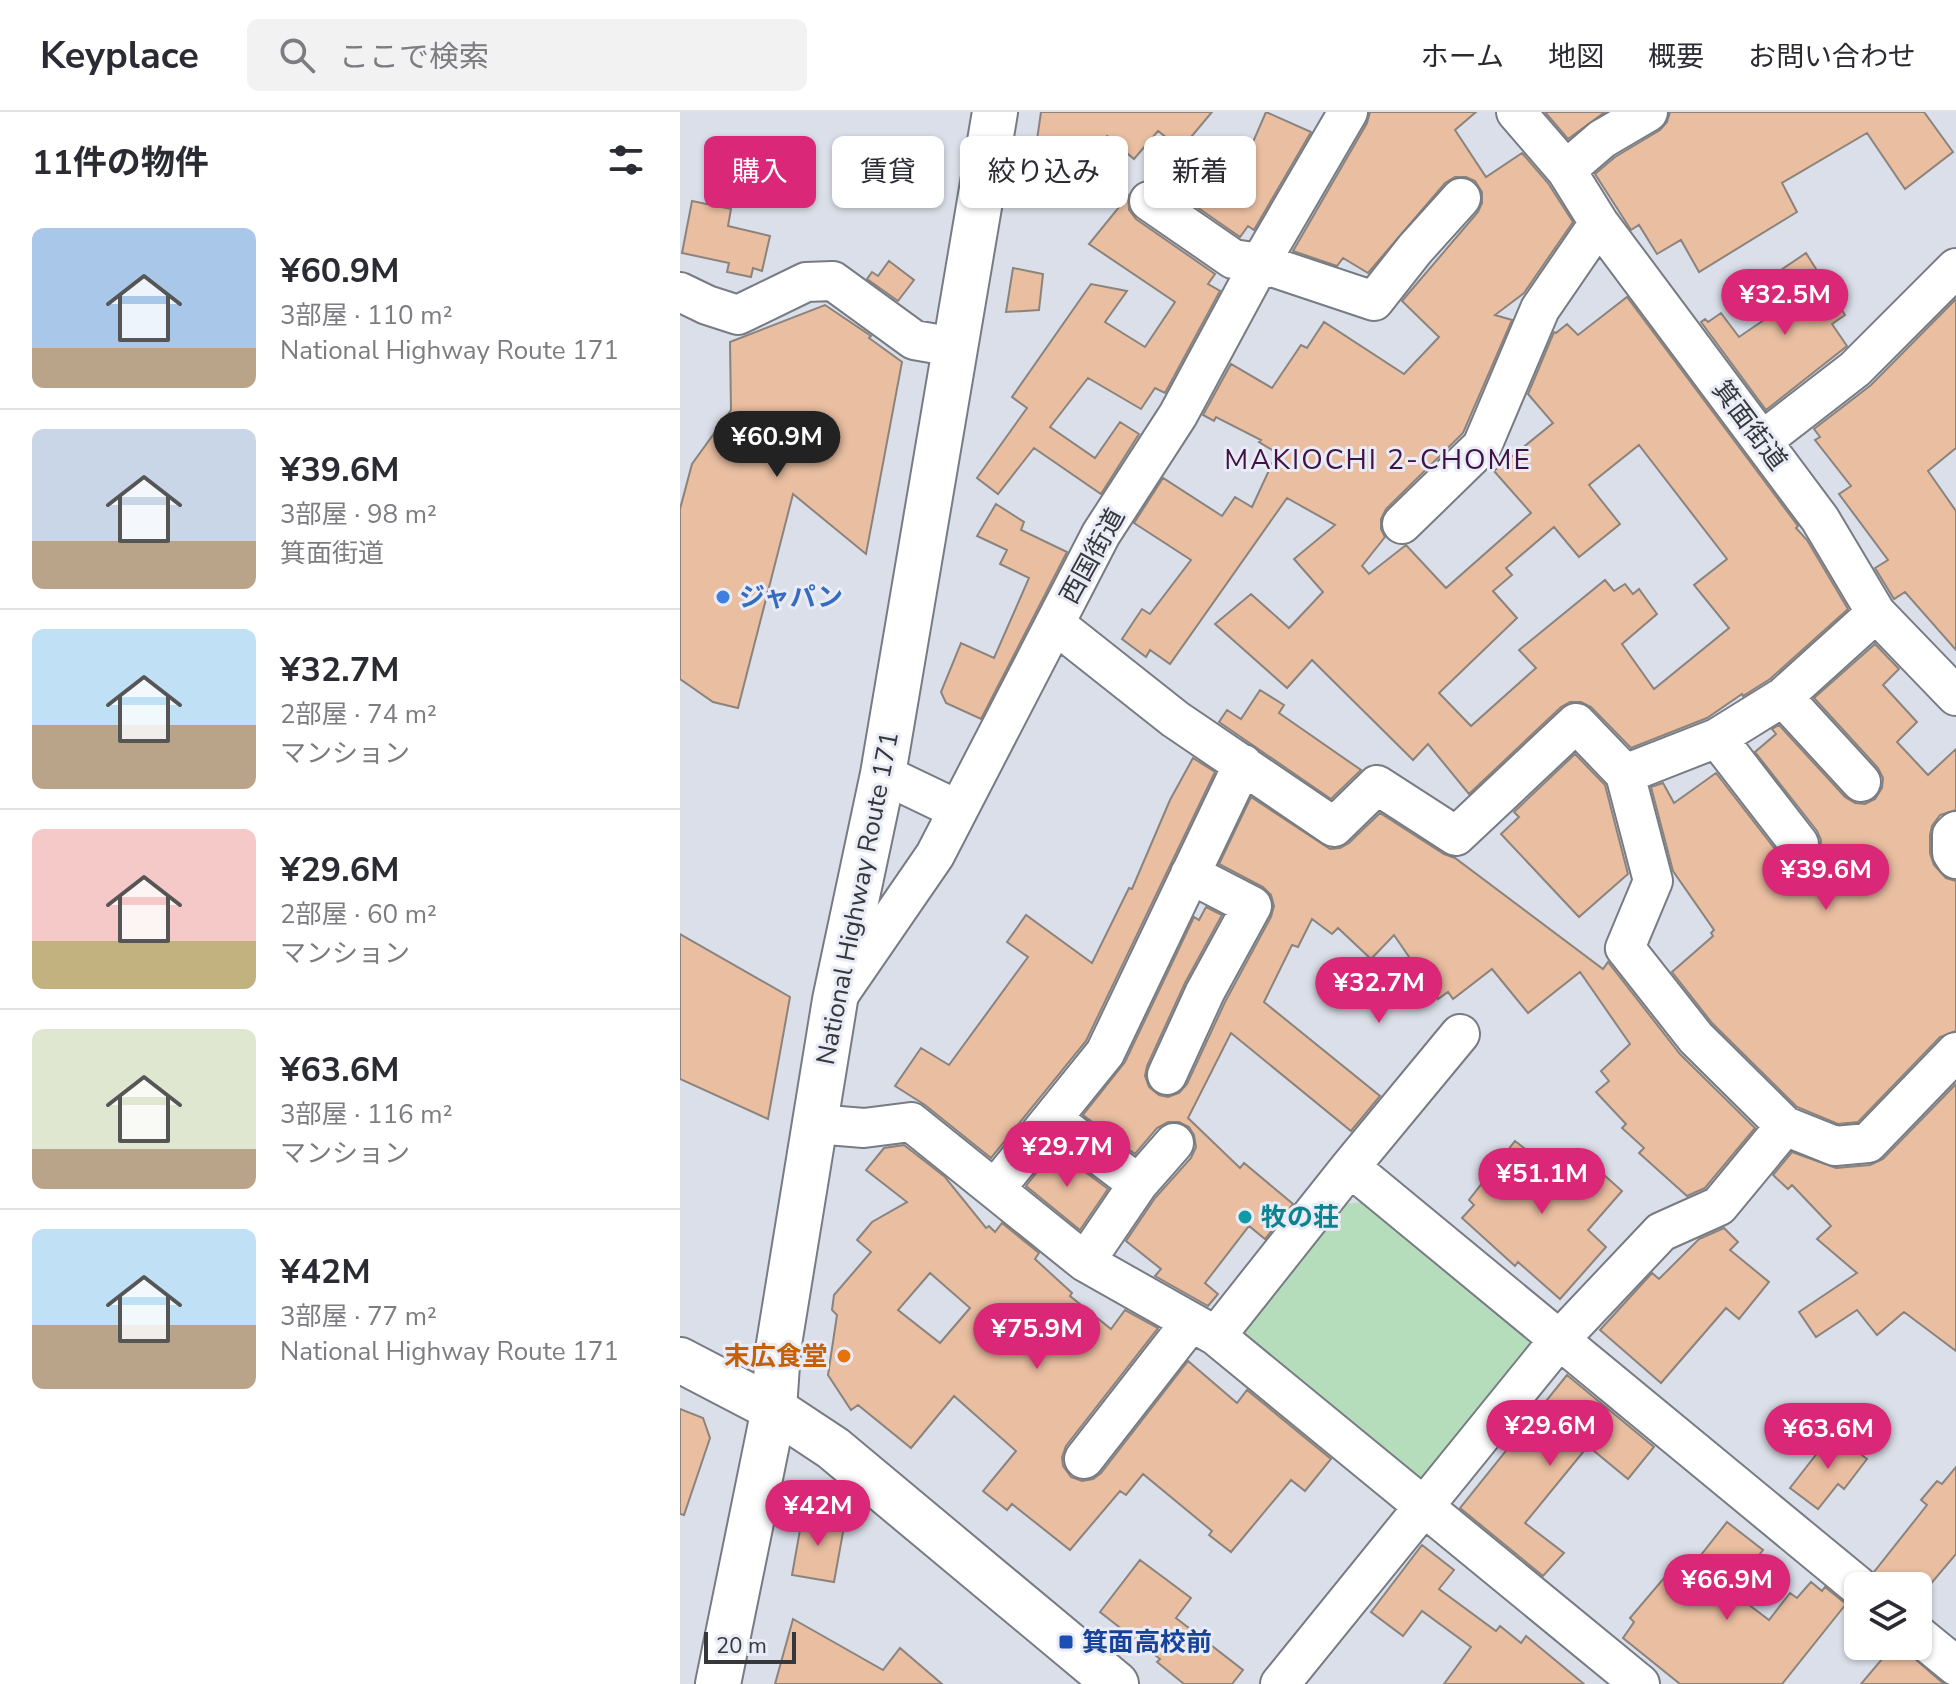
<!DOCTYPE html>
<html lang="ja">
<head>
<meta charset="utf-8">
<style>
	body { margin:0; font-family:"Nunito Sans","Noto Sans JP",sans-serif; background:#f2f2f3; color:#2b2b33; height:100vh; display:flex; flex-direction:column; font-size:30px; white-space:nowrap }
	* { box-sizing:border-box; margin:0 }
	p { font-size:26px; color:#7c7c81 }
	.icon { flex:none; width:44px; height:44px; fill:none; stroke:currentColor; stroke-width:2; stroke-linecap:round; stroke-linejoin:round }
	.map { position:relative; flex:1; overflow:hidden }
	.side { display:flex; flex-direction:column; background:#fff; width:680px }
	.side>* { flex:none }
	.top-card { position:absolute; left:24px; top:24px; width:760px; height:72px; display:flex; gap:16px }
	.tools { position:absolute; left:1164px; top:1460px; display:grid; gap:16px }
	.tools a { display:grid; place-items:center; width:88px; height:88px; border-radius:12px; background:#fff; box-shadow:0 2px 6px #0004; font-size:40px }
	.scale { position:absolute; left:24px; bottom:20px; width:92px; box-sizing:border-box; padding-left:8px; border:4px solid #36373b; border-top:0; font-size:22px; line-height:28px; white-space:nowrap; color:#36373b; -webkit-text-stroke:6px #e9ecf6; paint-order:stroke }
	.price { position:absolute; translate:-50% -68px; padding:0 18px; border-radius:28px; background:#db2777; color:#fff; font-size:26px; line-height:52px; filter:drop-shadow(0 2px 4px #0008) }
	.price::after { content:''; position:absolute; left:50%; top:48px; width:24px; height:18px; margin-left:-12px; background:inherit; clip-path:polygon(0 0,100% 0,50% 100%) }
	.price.selected { background:#222; color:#fff }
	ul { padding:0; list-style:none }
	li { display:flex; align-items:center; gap:24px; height:200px; padding:0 32px }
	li+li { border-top:2px solid #e1e1e2 }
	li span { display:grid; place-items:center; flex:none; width:224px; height:160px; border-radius:12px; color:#555 }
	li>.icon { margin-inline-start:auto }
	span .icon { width:96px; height:96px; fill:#fffc; stroke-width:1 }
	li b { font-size:34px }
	h2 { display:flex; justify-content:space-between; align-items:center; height:96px; padding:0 32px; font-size:34px }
	.pill { padding:0 28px; border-radius:12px; background:#fff; box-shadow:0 2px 6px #0004; font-size:28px; line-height:72px }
	.pill.selected { background:#db2777; color:#fff }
	header { display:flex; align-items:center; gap:48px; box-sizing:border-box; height:112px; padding:0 40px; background:#fff; border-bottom:2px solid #e1e1e2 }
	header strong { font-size:38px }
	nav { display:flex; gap:44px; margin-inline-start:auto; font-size:28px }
	.search { width:560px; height:72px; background:#f2f2f3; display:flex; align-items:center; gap:20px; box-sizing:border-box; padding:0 28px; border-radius:12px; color:#7c7c81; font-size:30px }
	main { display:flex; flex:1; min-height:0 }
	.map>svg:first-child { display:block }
	.green { fill:#b6ddbb }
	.building { fill:#e9bea1; stroke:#8b837d; stroke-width:2; fill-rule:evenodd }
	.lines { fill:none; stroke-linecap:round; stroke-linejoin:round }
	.minor-casing { stroke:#777b83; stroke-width:42 }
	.major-casing { stroke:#777b83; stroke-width:48 }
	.highway-casing { stroke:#777b83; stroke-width:48 }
	.minor { stroke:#fff; stroke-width:38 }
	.major { stroke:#fff; stroke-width:44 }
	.highway { stroke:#fff; stroke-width:44 }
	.shop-dot { fill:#3f7fe0; stroke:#e9ecf6; stroke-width:3 }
	.culture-dot { fill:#0f9aa8; stroke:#e9ecf6; stroke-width:3 }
	.food-dot { fill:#e8710a; stroke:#e9ecf6; stroke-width:3 }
	.transit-dot { fill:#1a4fb4; stroke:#e9ecf6; stroke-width:3 }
	.labels { text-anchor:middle; stroke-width:6; stroke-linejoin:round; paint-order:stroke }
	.street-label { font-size:26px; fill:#36373b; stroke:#e9ecf6 }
	.shop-label { font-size:26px; font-weight:bold; fill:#366cbe; stroke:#e9ecf6; text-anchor:start }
	.culture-label { font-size:26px; font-weight:bold; fill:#0d838f; stroke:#e9ecf6; text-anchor:start }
	.food-label { font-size:26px; font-weight:bold; fill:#c56008; stroke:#e9ecf6; text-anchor:end }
	.transit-label { font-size:26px; font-weight:bold; fill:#164399; stroke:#e9ecf6; text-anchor:start }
	.neighbourhood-label { font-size:28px; letter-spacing:2px; fill:#411345; stroke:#e9ecf6 }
</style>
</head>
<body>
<header>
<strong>Keyplace</strong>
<div class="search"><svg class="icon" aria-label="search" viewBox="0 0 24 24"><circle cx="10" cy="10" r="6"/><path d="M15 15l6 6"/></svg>ここで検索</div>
<nav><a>ホーム</a><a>地図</a><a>概要</a><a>お問い合わせ</a></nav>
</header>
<main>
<section class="side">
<h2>11件の物件<svg class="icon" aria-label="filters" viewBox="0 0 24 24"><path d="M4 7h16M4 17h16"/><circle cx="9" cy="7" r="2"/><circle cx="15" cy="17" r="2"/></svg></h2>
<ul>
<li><span style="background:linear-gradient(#a9c7e8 75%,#b9a48a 0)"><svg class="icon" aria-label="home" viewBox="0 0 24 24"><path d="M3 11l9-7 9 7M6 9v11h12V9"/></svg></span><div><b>¥60.9M</b><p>3部屋 · 110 m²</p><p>National Highway Route 171</p></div></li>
<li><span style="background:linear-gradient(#c9d6e8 70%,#b9a48a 0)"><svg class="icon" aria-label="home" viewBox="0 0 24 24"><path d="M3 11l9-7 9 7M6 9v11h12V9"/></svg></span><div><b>¥39.6M</b><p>3部屋 · 98 m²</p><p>箕面街道</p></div></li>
<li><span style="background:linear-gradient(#bfe0f5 60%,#b9a48a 0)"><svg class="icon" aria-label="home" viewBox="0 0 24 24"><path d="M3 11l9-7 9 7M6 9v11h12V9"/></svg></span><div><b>¥32.7M</b><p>2部屋 · 74 m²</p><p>マンション</p></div></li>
<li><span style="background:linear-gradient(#f6c9c9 70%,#c2b280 0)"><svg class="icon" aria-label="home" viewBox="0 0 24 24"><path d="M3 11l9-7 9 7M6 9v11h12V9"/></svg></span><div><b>¥29.6M</b><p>2部屋 · 60 m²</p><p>マンション</p></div></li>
<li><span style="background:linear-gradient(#dfe7d0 75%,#b9a48a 0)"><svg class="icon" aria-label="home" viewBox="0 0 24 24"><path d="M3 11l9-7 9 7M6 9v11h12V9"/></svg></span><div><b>¥63.6M</b><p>3部屋 · 116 m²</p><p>マンション</p></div></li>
<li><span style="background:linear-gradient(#bfe0f5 60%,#b9a48a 0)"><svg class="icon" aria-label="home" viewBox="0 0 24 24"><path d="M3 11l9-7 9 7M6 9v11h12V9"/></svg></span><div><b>¥42M</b><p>3部屋 · 77 m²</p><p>National Highway Route 171</p></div></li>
</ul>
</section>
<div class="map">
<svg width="1276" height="1572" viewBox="0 0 1276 1572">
	<rect width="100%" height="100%" fill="#dbdfe9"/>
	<path class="green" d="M 683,1090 L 850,1221 L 852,1243 L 751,1367 L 736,1369 L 566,1228 L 564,1209 L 664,1092 Z"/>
	<path class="building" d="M 361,0 L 532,0 L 501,37 L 478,19 L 454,47 L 427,24 L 383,82 L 352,62 Z
		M 586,0 L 631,20 L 574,118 L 568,114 L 560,125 L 501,84 L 521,54 L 553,76 Z
		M 690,0 L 796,0 L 775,18 L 806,65 L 842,41 L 868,71 L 893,110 L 844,181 L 815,203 L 832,208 L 783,321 L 706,397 L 701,407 L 701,417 L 705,425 L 682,454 L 689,462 L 726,433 L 766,476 L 851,401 L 814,359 L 873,311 L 848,282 L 874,220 L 876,221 L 887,212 L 898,223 L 947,185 L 1118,414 L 1116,416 L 1127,428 L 1168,497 L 1090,567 L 1063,584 L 1062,582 L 1027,606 L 951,636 L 911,595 L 901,590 L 890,590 L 881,595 L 789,682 L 748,632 L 733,648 L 632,548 L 607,576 L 535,512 L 571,482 L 609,516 L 643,480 L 614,447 L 655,413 L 607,386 L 490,552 L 470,538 L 466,545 L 442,527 L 462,497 L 470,502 L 511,448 L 454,411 L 483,366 L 542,404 L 555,385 L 572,395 L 597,341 L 579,330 L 581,328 L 536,305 L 534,309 L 523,303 L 551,252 L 592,276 L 621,233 L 627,236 L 644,210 L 724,262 L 759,225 L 722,189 L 798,100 L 802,91 L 802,80 L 795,69 L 786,65 L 775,65 L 765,71 L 688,161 L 663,146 L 657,154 L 613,139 L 687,11 ZM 959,333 L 1047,447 L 1014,473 L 1049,516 L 974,577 L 942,532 L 977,502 L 959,477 L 953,482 L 945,472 L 934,479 L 925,468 L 839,538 L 856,556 L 791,614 L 759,581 L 837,506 L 813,479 L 832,463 L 826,456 L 874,415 L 899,445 L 940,412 L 909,373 Z
		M 865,0 L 925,0 L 888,27 Z
		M 990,0 L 1244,0 L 1273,40 L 1225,77 L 1187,21 L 1102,71 L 1117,100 L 1019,160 L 1001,128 L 977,142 L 959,113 L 951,118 L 915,62 L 935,45 L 980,18 L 987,10 Z
		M 448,84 L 449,98 L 456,107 L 535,162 L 528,172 L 540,179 L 485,281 L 475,276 L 461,297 L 408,266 L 370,315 L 415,346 L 440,310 L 459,322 L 421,382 L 354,336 L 318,382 L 297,366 L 347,296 L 332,285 L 411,172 L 447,179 L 425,210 L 465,235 L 495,190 L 409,132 Z
		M 12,89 L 51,97 L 48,114 L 90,124 L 82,159 L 73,156 L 71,165 L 47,160 L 49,151 L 2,141 Z
		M 1126,141 L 1165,203 L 1152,212 L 1167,234 L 1086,298 L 1021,210 L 1025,207 L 1028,210 L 1041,201 L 1059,225 L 1116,186 L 1098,160 Z
		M 209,149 L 234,168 L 218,189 L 187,167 L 192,160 L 198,164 Z
		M 333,156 L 363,162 L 359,198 L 326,200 Z
		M 1276,187 L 1276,336 L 1248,359 L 1276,399 L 1276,538 L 1225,480 L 1214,487 L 1195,456 L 1208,448 L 1159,382 L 1171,374 L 1135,328 L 1140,325 L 1134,317 L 1191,273 Z
		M 145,193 L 191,224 L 189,226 L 222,250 L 186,442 L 113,382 L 58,596 L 33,590 L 0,567 L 0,397 L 12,352 L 51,298 L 50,230 Z
		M 316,392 L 344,410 L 341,418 L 387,440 L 301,607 L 266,591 L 261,580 L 281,531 L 314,546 L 349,466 L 320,452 L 327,438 L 297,424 Z
		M 1195,532 L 1219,557 L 1203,573 L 1237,610 L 1217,630 L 1248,663 L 1276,637 L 1276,698 L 1260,703 L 1252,714 L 1250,723 L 1250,741 L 1254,753 L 1266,766 L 1276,769 L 1276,919 L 1260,925 L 1178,1010 L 1158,1012 L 1117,995 L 1032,911 L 992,860 L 1033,824 L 1031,821 L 1034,818 L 993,759 L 971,675 L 983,671 L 994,691 L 1036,661 L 1102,746 L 1111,753 L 1123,754 L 1132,750 L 1140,740 L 1141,728 L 1137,719 L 1075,640 L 1096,622 L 1092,617 L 1099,613 L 1165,685 L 1175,691 L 1185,692 L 1195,687 L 1202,676 L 1203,666 L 1198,656 L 1134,586 Z
		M 580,578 L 604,593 L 599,601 L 681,658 L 651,687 L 539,610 L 547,598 L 561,607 Z
		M 895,642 L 925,673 L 948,762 L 899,805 L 821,722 L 839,705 L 834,700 Z
		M 513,646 L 535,660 L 406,929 L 311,1046 L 245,993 L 215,974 L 241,936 L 269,953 L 348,845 L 327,830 L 346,803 L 412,851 L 449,776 L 452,777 L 490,688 Z
		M 571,685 L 650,737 L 660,736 L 669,731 L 700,701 L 764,742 L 775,746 L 923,857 L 928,850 L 1000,942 L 1075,1016 L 1025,1076 L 1007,1084 L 959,1041 L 964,1036 L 942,1016 L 946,1012 L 916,980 L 929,969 L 921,959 L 950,932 L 900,860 L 848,901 L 812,857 L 773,887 L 768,880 L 758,887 L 714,823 L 691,847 L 658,816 L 652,822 L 632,807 L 618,835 L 612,833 L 584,890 L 700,984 L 671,1019 L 551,921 L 508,1006 L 560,1056 L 564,1051 L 613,1092 L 585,1127 L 569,1114 L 525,1171 L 538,1182 L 528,1194 L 475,1164 L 481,1157 L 446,1129 L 475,1086 L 511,1046 L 516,1035 L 514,1023 L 509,1015 L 499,1010 L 488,1010 L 477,1016 L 455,1042 L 403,1003 L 445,950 L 514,805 L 519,808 L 526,795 L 542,803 L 505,871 L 467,954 L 465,964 L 469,975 L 479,983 L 488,985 L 499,981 L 507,972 L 545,890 L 591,805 L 594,794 L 591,783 L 583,775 L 539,752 Z
		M 0,822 L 110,885 L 88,1007 L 0,967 Z
		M 1276,972 L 1276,1239 L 1224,1200 L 1197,1223 L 1177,1198 L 1136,1225 L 1119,1200 L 1177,1161 L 1137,1127 L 1151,1114 L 1112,1073 L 1108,1077 L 1093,1063 L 1112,1040 L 1156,1056 L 1190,1053 L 1203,1047 Z
		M 835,1029 L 885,1068 L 905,1046 L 942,1079 L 908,1118 L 926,1135 L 880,1187 L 838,1150 L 835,1154 L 782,1106 L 794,1093 L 789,1088 Z
		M 224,1033 L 265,1065 L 306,1116 L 309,1114 L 315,1120 L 322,1111 L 359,1141 L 355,1147 L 392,1181 L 390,1184 L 431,1217 L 445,1198 L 478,1216 L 386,1334 L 382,1345 L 383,1354 L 391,1365 L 402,1369 L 413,1367 L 421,1361 L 508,1249 L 557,1291 L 567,1278 L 651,1347 L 625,1379 L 611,1368 L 551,1440 L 529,1423 L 532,1419 L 463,1362 L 446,1383 L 440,1379 L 390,1438 L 332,1392 L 327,1398 L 303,1379 L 336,1339 L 274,1284 L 231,1336 L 178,1293 L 171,1298 L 148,1263 L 157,1203 L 152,1198 L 154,1183 L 191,1140 L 177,1128 L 192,1110 L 227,1090 L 186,1058 L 204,1036 ZM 250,1161 L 290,1196 L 260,1231 L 218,1198 Z
		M 375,1037 L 428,1077 L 400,1118 L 346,1074 Z
		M 1044,1116 L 1058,1130 L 1050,1138 L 1089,1170 L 1059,1207 L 1046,1196 L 981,1271 L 920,1218 L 972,1161 L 979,1167 L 1019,1127 Z
		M 887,1263 L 974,1335 L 948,1367 L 908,1334 L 845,1411 L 884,1441 L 863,1464 L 780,1396 Z
		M 0,1297 L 23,1306 L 30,1326 L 4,1403 L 0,1402 Z
		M 1153,1321 L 1187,1347 L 1164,1377 L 1158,1372 L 1138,1397 L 1110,1376 Z
		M 1276,1355 L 1276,1442 L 1249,1474 L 1199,1474 L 1194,1460 L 1247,1393 L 1241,1388 L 1257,1369 L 1262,1372 Z
		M 123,1401 L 165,1409 L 154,1470 L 112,1463 Z
		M 1047,1410 L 1083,1438 L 1051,1479 L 1089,1508 L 1110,1481 L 1117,1486 L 1131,1470 L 1142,1479 L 1145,1475 L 1166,1492 L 1102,1572 L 1000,1572 L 943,1526 L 954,1510 L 950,1506 L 984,1466 L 987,1468 L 993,1461 L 1002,1467 Z
		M 742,1433 L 774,1458 L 759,1477 L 816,1519 L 820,1514 L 841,1531 L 846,1524 L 904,1572 L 764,1572 L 791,1535 L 742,1499 L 723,1524 L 691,1500 Z
		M 460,1448 L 511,1486 L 496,1506 L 563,1558 L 552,1572 L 504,1572 L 477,1550 L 480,1547 L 420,1500 Z
		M 113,1507 L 203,1558 L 220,1536 L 262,1572 L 95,1572 Z
		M 1213,1534 L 1220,1534 L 1264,1572 L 1181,1572 Z"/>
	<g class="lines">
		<g class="minor-casing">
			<path id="minor" d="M 836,0 L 886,58 L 919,111 L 1140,407 L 1196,501 L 1276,584
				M 886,58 L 922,27 L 968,0
				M 469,89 L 553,147 L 580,151 L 694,189 L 735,137 L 781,86
				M 0,180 L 27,193 L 58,203 L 126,170 L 153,169 L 234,228 L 274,235
				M 1082,329 L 1175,257 L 1276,156
				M 722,412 L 802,334 L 860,197 L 919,111
				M 375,512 L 495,607 L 654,715 L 697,673 L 776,724 L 896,611 L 945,662 L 973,769 L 945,836 L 1016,926 L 1105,1014 L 1155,1034 L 1188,1031 L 1276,940
				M 1103,585 L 1181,670
				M 1037,626 L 1119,732
				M 203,662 L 278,698
				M 945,662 L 1037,626 L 1103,585 L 1196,501
				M 1276,719 L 1272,723 L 1272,741 L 1276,747
				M 158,884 L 255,743 L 421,422 L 498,303 L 580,151 L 668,0
				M 487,963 L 525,880 L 572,794 L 510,762
				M 372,1007 L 458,1072
				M 135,1012 L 184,1016 L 231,1010 L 405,1150 L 536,1224 L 960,1572
				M 670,1055 L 1178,1474
				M 315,1077 L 425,941 L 563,652
				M 405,1150 L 458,1072 L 494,1031
				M 536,1224 L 670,1055 L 780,922
				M 404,1347 L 511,1210
				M 1238,1523 L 1276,1554
				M 600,1572 L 878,1229 L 981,1120 L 1039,1094 L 1105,1014"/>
		</g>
		<g class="major-casing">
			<path id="major" d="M 0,1248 L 94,1297 L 153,1336 L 436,1572"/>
		</g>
		<g class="highway-casing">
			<path id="highway" d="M 38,1572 L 94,1297 L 98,1238 L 155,888 L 203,662 L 315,0"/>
		</g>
		<use href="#minor" class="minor"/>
		<use href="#major" class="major"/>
		<use href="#highway" class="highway"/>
	</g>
	<circle class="shop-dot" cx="43" cy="485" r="8"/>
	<circle class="culture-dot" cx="565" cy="1105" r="8"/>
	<circle class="food-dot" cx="164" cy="1244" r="8"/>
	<rect class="transit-dot" x="378" y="1522" width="16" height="16" rx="4"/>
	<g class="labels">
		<g class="street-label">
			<text transform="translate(1070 313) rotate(53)" y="9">箕面街道</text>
			<text transform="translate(412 444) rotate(-61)" y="9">西国街道</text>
			<text transform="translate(177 786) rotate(-79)" y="9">National Highway Route 171</text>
		</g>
		<g class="shop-label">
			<text x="59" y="494">ジャパン</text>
		</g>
		<g class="culture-label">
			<text x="581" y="1114">牧の荘</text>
		</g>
		<g class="food-label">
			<text x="148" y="1253">末広食堂</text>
		</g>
		<g class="transit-label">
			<text x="402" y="1539">箕面高校前</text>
		</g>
		<g class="neighbourhood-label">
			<text x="698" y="357">MAKIOCHI 2-CHOME</text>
		</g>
	</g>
</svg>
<div class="tools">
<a><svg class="icon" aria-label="layers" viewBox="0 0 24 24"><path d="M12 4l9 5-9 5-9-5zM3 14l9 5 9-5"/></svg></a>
</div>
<div class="scale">20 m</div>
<b class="price" style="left:1105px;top:225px">¥32.5M</b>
<b class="price selected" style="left:97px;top:367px">¥60.9M</b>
<b class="price" style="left:1146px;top:800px">¥39.6M</b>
<b class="price" style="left:699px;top:913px">¥32.7M</b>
<b class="price" style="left:387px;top:1077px">¥29.7M</b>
<b class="price" style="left:862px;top:1104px">¥51.1M</b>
<b class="price" style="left:357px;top:1259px">¥75.9M</b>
<b class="price" style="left:870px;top:1356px">¥29.6M</b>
<b class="price" style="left:1148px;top:1359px">¥63.6M</b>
<b class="price" style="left:138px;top:1436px">¥42M</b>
<b class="price" style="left:1047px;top:1510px">¥66.9M</b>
<div class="top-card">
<a class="pill selected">購入</a>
<a class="pill">賃貸</a>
<a class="pill">絞り込み</a>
<a class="pill">新着</a>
</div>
</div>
</main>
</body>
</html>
